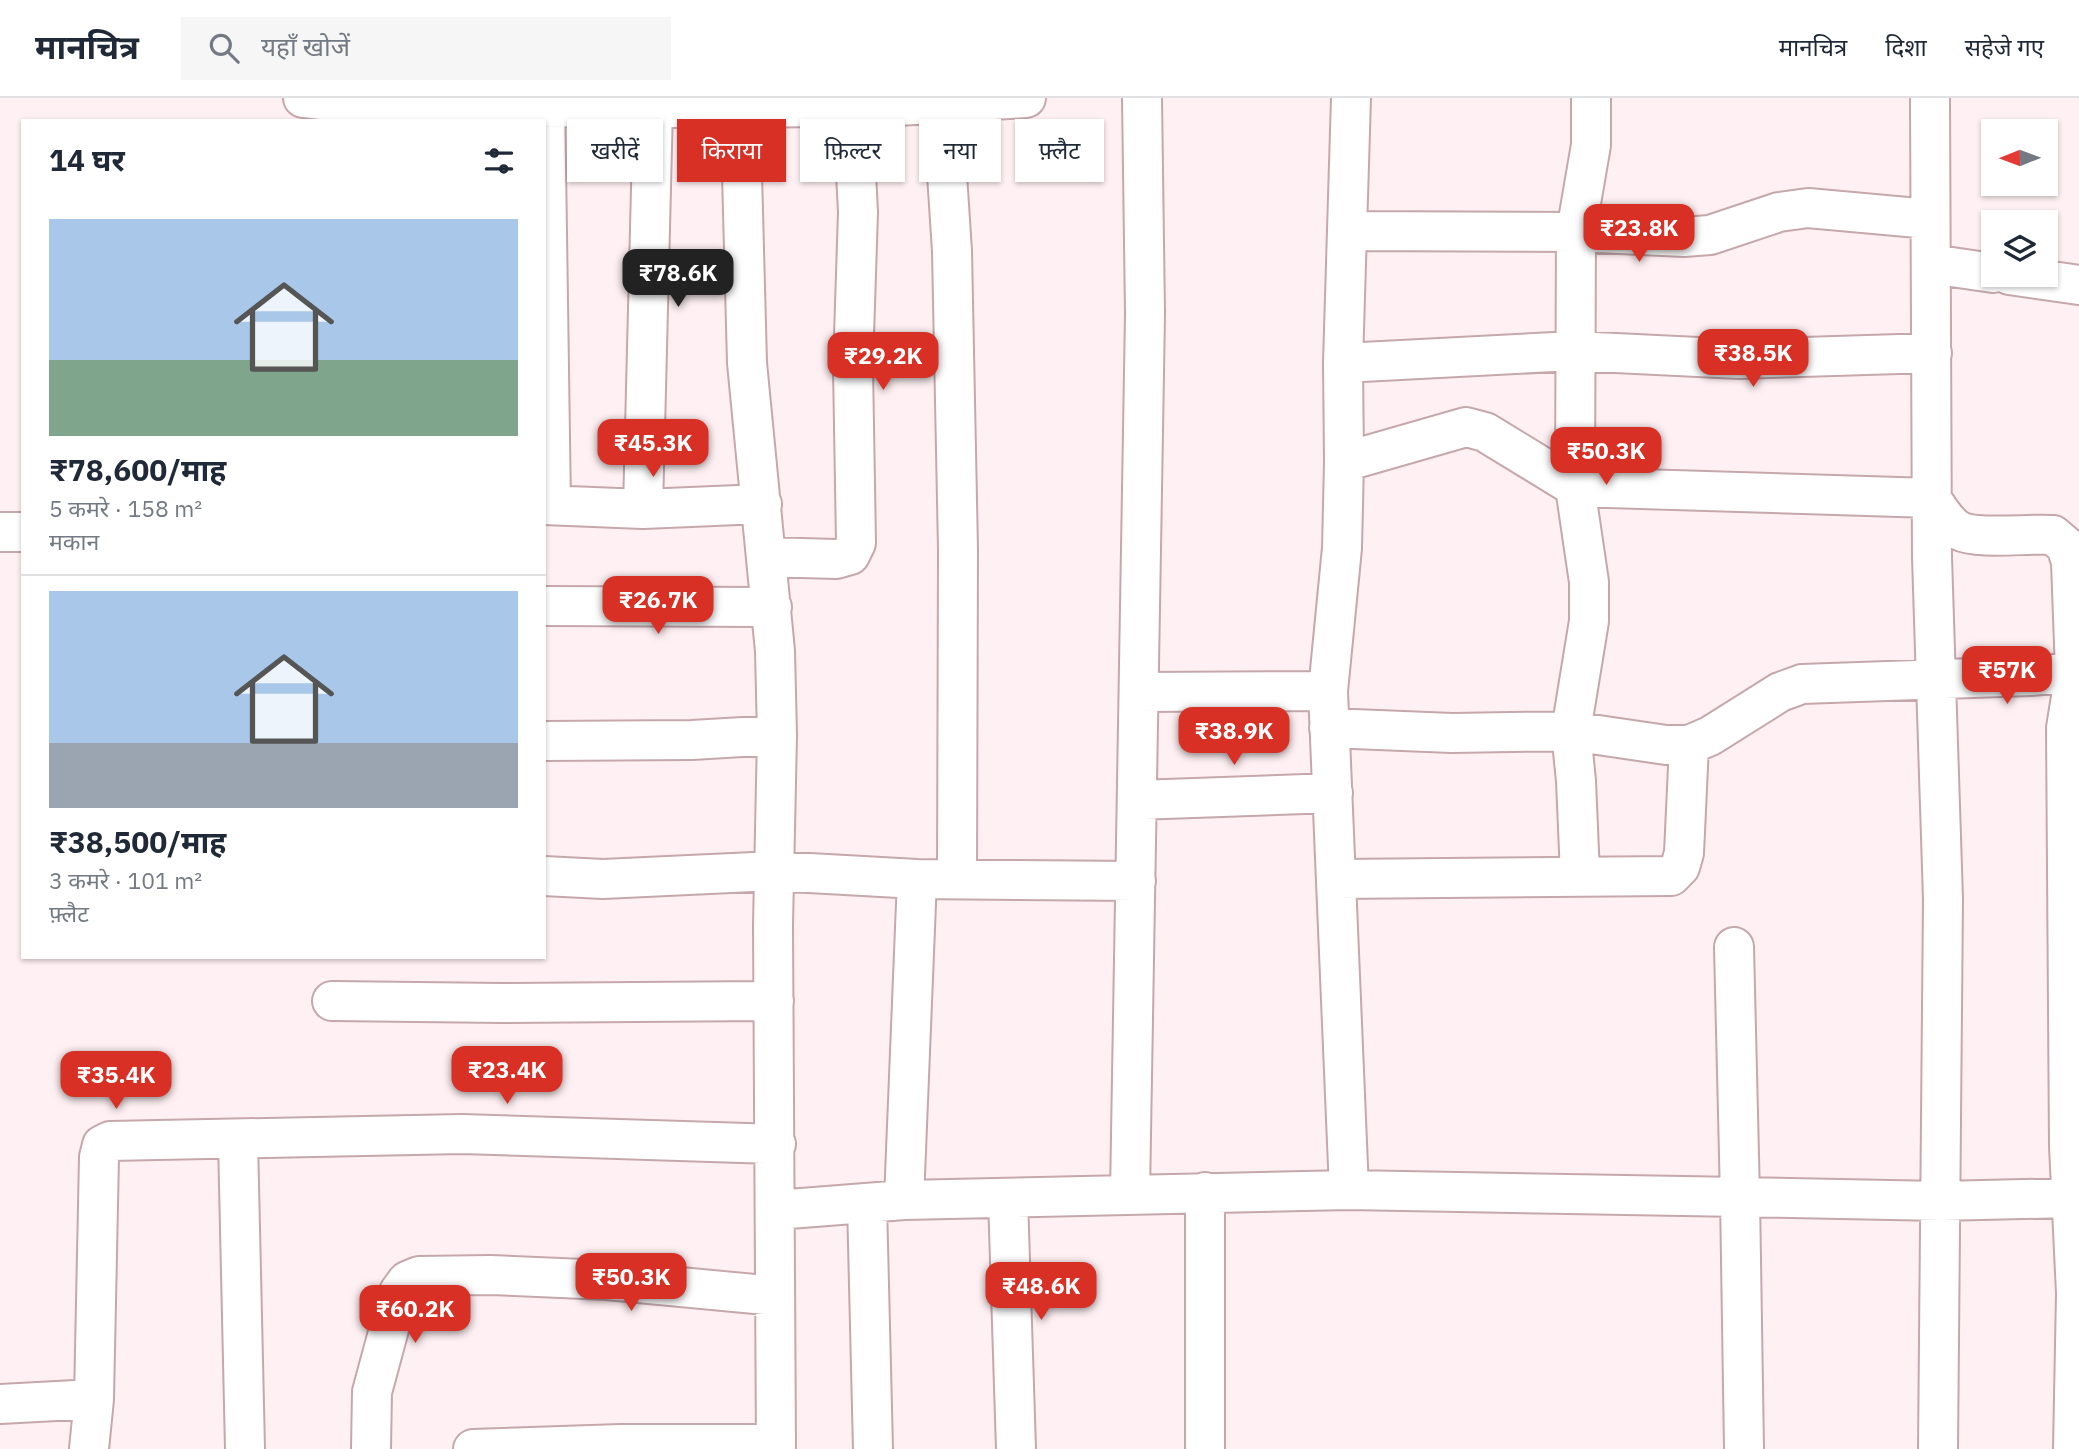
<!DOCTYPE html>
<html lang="hi">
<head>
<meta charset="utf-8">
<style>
	body { margin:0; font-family:"IBM Plex Sans","Noto Sans Devanagari",sans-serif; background:#f6f6f7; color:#1f2937; height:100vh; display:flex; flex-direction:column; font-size:26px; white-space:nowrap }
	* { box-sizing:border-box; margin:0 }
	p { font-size:23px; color:#747a83 }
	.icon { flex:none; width:38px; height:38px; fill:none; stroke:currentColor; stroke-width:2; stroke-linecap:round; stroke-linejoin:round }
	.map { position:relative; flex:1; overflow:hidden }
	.drawer { position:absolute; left:21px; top:21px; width:525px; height:840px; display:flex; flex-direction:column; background:#fff; border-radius:0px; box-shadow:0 2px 5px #0004 }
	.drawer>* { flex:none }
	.top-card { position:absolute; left:567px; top:21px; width:665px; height:63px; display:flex; gap:14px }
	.needle { width:46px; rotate:269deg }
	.buttons { position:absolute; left:1981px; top:21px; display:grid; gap:14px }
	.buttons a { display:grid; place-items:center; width:77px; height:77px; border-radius:0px; background:#fff; box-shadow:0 2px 5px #0004; font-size:35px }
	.price { position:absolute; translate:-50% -60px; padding:0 16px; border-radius:14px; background:#d93025; color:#fff; font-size:23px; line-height:46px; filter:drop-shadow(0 2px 4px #0008) }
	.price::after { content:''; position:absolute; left:50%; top:42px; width:21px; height:16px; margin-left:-10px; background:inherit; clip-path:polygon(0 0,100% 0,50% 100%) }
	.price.current { background:#222; color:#fff }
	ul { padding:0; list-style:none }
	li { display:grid; align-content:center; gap:14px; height:371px; padding:0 28px }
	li+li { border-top:2px solid #e0e1e3 }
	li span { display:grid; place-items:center; height:217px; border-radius:0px; color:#555 }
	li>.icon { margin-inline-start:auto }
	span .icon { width:126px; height:126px; fill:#fffc; stroke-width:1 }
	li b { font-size:30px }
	h2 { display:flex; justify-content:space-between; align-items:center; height:84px; padding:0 28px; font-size:30px }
	.tag { padding:0 24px; border-radius:0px; background:#fff; box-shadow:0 2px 5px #0004; font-size:24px; line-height:63px }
	.tag.current { background:#d93025; color:#fff }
	header { display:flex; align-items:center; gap:42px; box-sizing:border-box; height:98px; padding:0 35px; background:#fff; border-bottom:2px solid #e0e1e3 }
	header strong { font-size:33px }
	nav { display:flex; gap:38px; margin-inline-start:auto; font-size:24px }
	.search { width:490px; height:63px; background:#f6f6f7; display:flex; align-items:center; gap:18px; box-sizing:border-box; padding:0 24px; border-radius:0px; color:#747a83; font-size:26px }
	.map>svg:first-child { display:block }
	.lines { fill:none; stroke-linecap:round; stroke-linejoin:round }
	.street-casing { stroke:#c6a7ac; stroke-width:42 }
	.street { stroke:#fff; stroke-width:38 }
</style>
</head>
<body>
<header>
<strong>मानचित्र</strong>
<div class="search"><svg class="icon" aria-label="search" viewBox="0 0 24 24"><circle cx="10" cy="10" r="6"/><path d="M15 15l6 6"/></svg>यहाँ खोजें</div>
<nav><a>मानचित्र</a><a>दिशा</a><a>सहेजे गए</a></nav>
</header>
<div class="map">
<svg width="2079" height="1351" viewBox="0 0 2079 1351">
	<rect width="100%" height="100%" fill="#fff1f3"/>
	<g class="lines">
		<g class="street-casing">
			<path id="street" d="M 303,0 L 337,4 L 457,9 L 739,10 L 898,8 L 1026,0
				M 545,0 L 551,407
				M 740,0 L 747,265 L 775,553 L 777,637 L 773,827 L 776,1351
				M 942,0 L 952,153 L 958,452 L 957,781
				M 1930,0 L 1932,459 L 1943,801 L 1938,1351
				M 1348,133 L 1576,134 L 1684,139 L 1710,137 L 1779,114 L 1808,110 L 1929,121
				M 1931,166 L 1993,175
				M 2009,177 L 2079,187
				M 1343,265 L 1574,253 L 1739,261 L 1932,255
				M 1344,364 L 1466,329 L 1485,334 L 1575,389 L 1931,400 C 1939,411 1947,427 1960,433 C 1978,442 2030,435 2053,437 L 2066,448 L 2071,464 L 2075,574 L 2066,630 L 2069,1048 L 2076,1195 L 2073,1351
				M 544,407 L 643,411 L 762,406
				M 643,411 L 653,10
				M 0,434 L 23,434
				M 767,459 L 836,461 L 850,457 L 856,445 L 853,269 L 858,114 L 852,0
				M 544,508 L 772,509
				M 1139,594 L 1328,593
				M 1329,630 L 1452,635 L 1571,633 L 1666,647 L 1689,647 L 1710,638 L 1780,594 L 1802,586 L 2030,578 L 2079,574
				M 544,643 L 692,642 L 777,637
				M 1137,702 L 1333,695
				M 1580,777 L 1576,683 L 1571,633 L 1589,523 L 1589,484 L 1575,389 L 1576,134 L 1591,47 L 1591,0
				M 544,778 L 603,781 L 773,773 L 917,781 L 1136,783
				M 1337,781 L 1671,778 L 1680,769 L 1684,755 L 1689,647
				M 332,903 L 502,905 L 774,903
				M 238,1042 L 245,1351
				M 1349,1092 L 1328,593 L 1342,450 L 1344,364 L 1343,265 L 1351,0
				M 1205,1094 L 1205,1351
				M 1130,1096 L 1145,216 L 1142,0
				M 1008,1100 L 1016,1351
				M 904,1102 L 917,781
				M 867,1105 L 873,1351
				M 776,1112 L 904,1102 L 1349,1092 L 1740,1099 L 1734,849
				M 0,1306 L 94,1301
				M 89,1351 L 94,1301 L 99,1059 L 102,1047 L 110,1043 L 462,1036 L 776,1046
				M 371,1351 L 372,1294 L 399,1194 L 407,1183 L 419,1178 L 490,1177 L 607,1182 L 775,1198
				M 473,1351 L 621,1346 L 776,1346
				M 1744,1351 L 1740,1099 L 1940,1103 L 2072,1100"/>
		</g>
		<use href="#street" class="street"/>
	</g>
</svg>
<div class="buttons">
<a><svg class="needle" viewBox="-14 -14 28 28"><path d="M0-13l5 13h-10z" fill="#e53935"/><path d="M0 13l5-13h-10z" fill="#747a83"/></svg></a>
<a><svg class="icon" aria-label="layers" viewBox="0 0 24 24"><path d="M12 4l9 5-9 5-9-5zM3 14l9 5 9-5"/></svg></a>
</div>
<b class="price" style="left:1639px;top:166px">₹23.8K</b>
<b class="price current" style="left:678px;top:211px">₹78.6K</b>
<b class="price" style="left:1753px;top:291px">₹38.5K</b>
<b class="price" style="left:883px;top:294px">₹29.2K</b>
<b class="price" style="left:653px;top:381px">₹45.3K</b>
<b class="price" style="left:1606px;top:389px">₹50.3K</b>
<b class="price" style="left:658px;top:538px">₹26.7K</b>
<b class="price" style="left:2007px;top:608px">₹57K</b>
<b class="price" style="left:1234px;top:669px">₹38.9K</b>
<b class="price" style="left:507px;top:1008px">₹23.4K</b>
<b class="price" style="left:116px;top:1013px">₹35.4K</b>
<b class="price" style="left:631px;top:1215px">₹50.3K</b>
<b class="price" style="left:1041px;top:1224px">₹48.6K</b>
<b class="price" style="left:415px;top:1247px">₹60.2K</b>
<div class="top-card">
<a class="tag">खरीदें</a>
<a class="tag current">किराया</a>
<a class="tag">फ़िल्टर</a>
<a class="tag">नया</a>
<a class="tag">फ़्लैट</a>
</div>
<section class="drawer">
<h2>14 घर<svg class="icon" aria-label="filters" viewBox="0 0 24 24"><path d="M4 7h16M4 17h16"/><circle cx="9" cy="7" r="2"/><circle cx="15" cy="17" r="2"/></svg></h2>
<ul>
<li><span style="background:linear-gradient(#a9c7e8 65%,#7fa58c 0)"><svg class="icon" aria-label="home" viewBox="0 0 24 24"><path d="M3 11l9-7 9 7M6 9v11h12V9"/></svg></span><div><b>₹78,600/माह</b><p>5 कमरे · 158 m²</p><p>मकान</p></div></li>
<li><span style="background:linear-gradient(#a9c7e8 70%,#9aa5b1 0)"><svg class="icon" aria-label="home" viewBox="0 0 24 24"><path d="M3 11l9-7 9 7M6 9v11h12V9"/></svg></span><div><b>₹38,500/माह</b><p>3 कमरे · 101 m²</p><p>फ़्लैट</p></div></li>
</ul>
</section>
</div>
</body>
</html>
